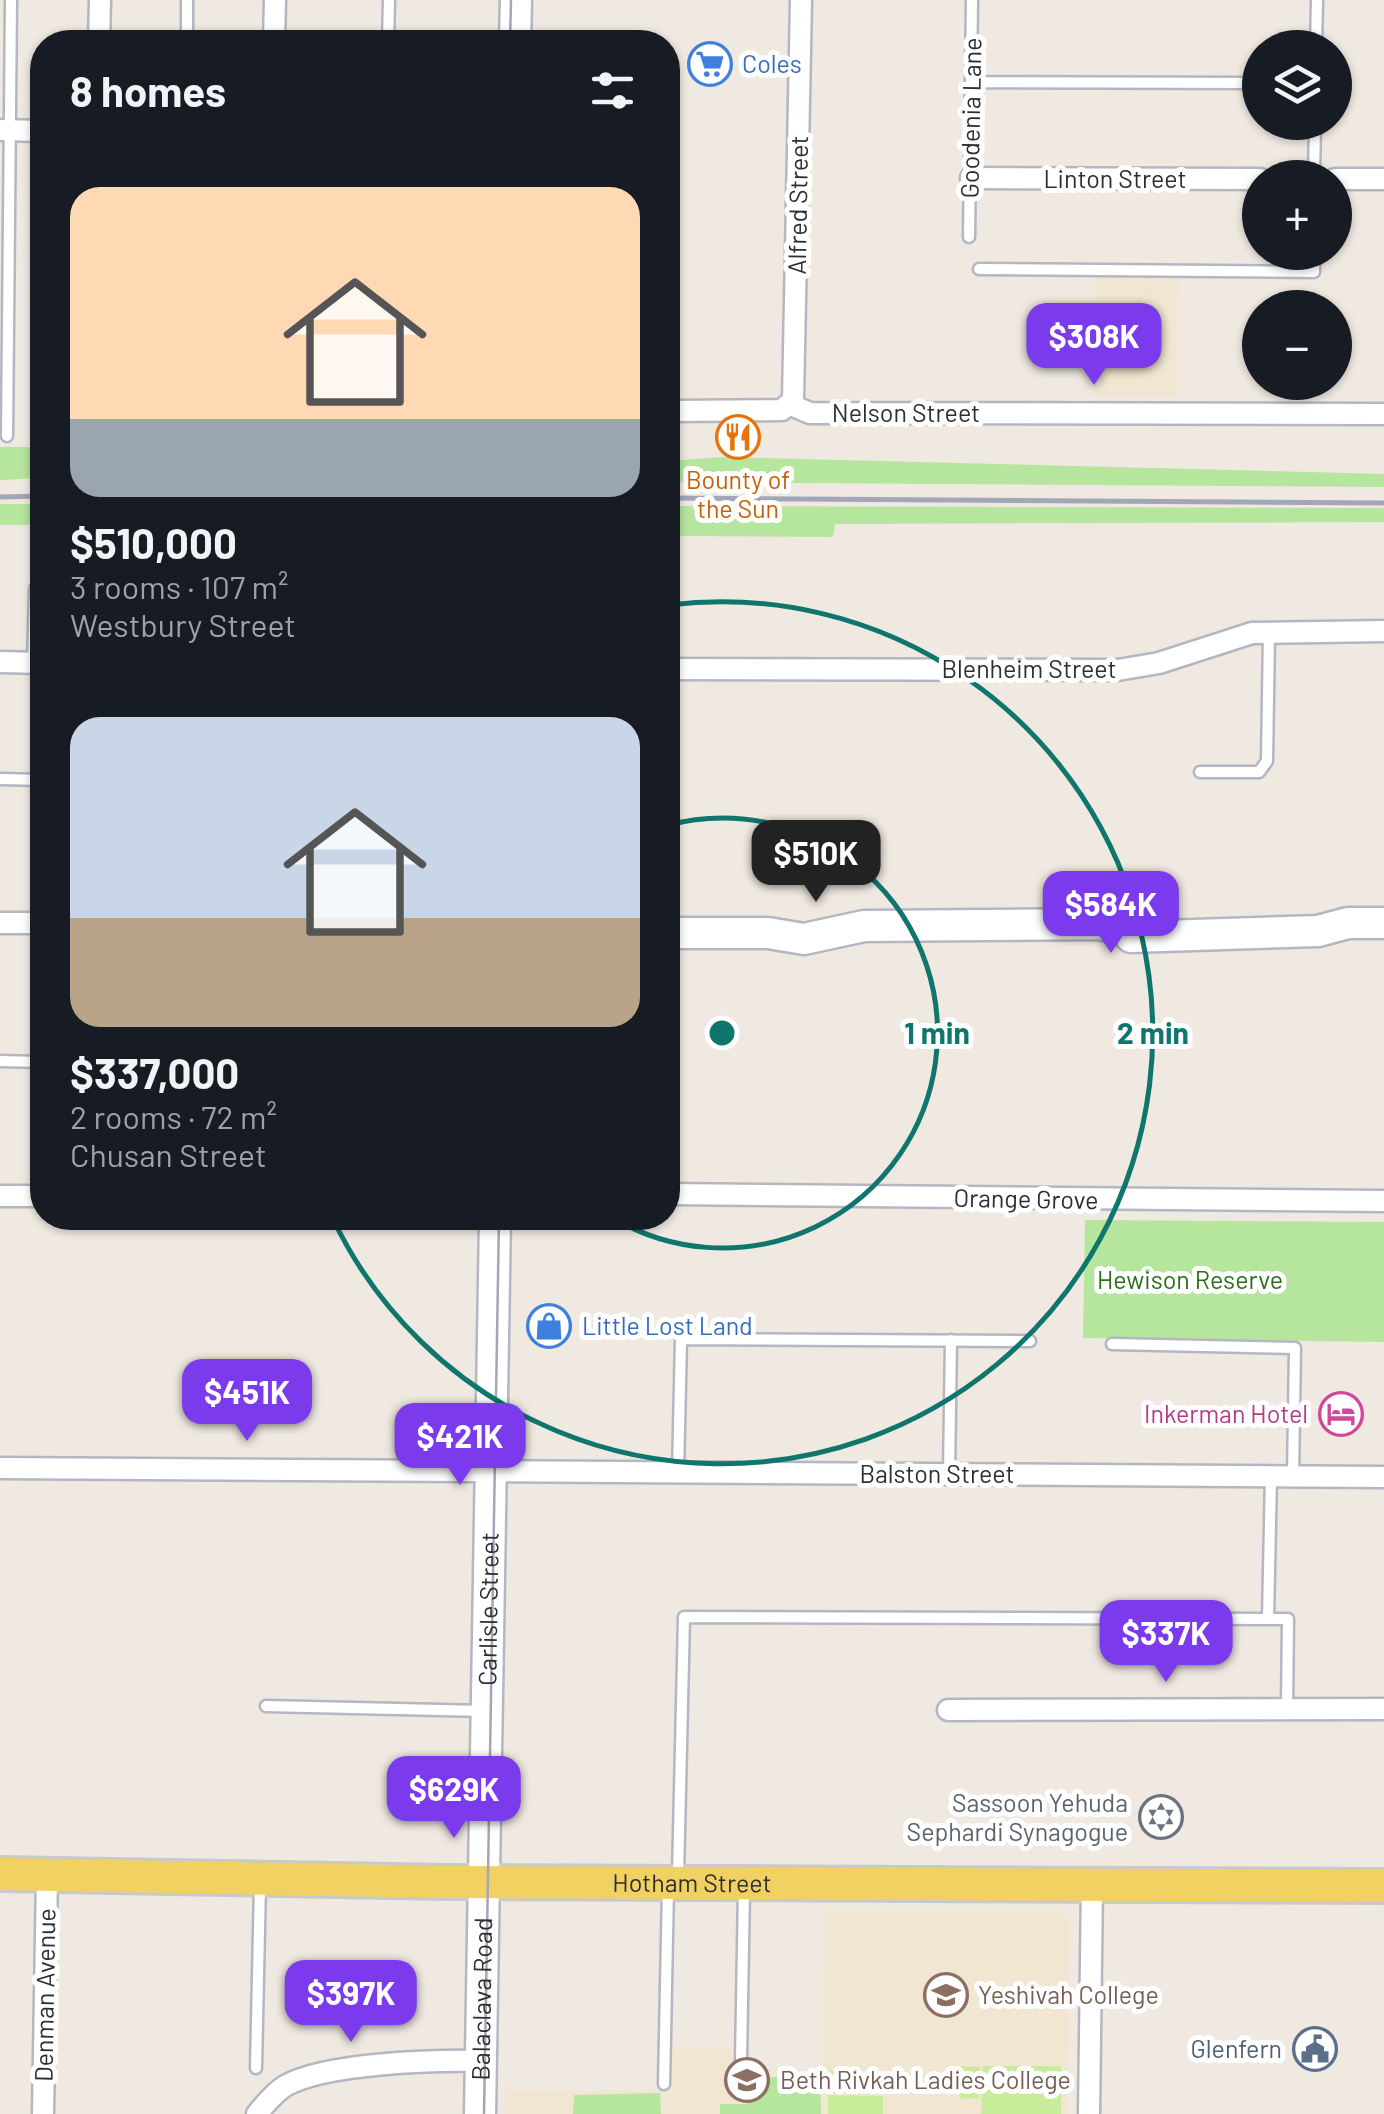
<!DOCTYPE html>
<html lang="en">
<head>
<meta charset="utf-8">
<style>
	body { margin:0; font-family:Barlow,sans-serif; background:#242831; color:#f1f3f6; height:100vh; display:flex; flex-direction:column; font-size:38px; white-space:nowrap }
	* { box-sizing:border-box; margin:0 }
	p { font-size:32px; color:#9ea1a6 }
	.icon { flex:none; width:55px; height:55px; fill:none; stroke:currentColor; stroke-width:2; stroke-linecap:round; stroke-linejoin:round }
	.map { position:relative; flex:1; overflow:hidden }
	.drawer { position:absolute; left:30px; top:30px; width:650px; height:1200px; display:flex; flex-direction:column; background:#171b24; border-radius:40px; box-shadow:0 2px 8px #0004 }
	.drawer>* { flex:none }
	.controls { position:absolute; left:1242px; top:30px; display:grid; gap:20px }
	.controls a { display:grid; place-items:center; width:110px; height:110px; border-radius:50%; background:#171b24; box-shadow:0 2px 8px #0004; font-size:50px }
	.price { position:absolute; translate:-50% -85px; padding:0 22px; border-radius:20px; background:#7c3aed; color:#fff; font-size:32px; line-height:65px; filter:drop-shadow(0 2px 5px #0008) }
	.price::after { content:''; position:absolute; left:50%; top:60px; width:30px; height:22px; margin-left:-15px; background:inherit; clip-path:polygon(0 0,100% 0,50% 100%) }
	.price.on { background:#222; color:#fff }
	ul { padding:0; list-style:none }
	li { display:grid; align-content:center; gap:20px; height:530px; padding:0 40px }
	li span { display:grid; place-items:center; height:310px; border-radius:30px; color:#555 }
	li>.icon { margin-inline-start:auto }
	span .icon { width:180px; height:180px; fill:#fffc; stroke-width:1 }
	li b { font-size:42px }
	h2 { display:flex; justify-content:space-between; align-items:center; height:120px; padding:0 40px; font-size:42px }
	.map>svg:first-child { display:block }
	.education { fill:#f0e6d1 }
	.green { fill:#b6e59e }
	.pitch { fill:#c9ec9a }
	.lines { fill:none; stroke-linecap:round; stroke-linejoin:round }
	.lane-casing { stroke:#b4b7c1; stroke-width:15 }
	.street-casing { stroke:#b4b7c1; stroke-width:25 }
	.secondary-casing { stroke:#b4b7c1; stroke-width:35 }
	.primary-casing { stroke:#c9c9c9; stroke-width:38 }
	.lane { stroke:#fff; stroke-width:10 }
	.street { stroke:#fff; stroke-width:20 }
	.secondary { stroke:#fff; stroke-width:30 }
	.primary { stroke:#f2d163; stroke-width:32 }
	.tram { stroke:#a3a6b8; stroke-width:2.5 }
	.rail { stroke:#a3a6b8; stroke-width:5 }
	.ring { fill:none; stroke:#0f766e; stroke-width:5 }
	.labels { text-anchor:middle; stroke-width:10; stroke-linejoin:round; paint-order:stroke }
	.shop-label { font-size:25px; fill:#366cbe; stroke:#fff; text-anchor:start }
	.street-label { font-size:25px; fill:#2e2e2e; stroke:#fff }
	.food-label { font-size:25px; fill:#c56008; stroke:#fff }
	.park-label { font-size:25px; fill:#2c6e1b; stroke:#fff }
	.hotel-label { font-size:25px; fill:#b23c85; stroke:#fff; text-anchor:end }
	.worship-label { font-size:25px; fill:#5b616d; stroke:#fff; text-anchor:end }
	.education-label { font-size:25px; fill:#785e54; stroke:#fff; text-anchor:start }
	.service-label { font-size:25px; fill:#4e5e75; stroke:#fff; text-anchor:end }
	.centre { fill:#0f766e; stroke:#fff; stroke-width:5 }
	.ring-label { font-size:30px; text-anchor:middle; font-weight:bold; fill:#0f766e; stroke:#fff; stroke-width:10; stroke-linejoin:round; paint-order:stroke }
</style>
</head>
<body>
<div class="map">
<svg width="1384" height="2114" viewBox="0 0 1384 2114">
	<rect width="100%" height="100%" fill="#efe9e1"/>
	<path class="education" d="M 1095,276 L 1178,277 L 1177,396 L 1094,396 Z
		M 825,1911 L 1062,1912 L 1069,1920 L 1067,2114 L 505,2114 L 505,2090 L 670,2091 L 671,2046 L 732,2047 L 732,2069 L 823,2070 Z"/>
	<path class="green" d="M 0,447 L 42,447 L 42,478 L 0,480 Z
		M 722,457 L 1384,474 L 1384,487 L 668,482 L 668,461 Z
		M 0,504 L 42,504 L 42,525 L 0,525 Z
		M 668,506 L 1384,508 L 1384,522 L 835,524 L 833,537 L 675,536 L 675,530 L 668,531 Z
		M 1085,1220 L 1384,1222 L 1384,1342 L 1083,1338 Z
		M 748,2077 L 820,2077 L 821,2114 L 720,2114 L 720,2104 L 748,2104 Z
		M 660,2093 L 661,2114 L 573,2114 L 574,2095 Z"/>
	<path class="pitch" d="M 960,2066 L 980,2067 L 979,2099 L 959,2098 Z
		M 983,2066 L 1061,2066 L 1061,2114 L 981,2114 Z
		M 828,2071 L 886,2072 L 885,2093 L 827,2092 Z
		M 828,2095 L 883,2096 L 883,2114 L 828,2114 Z"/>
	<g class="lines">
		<g class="lane-casing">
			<path id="lane" d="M 187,42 L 187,0
				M 388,42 L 389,0
				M 1316,48 L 1317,0
				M 972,82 L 1260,83
				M 1314,178 L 1315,122
				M 969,237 L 972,0
				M 979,269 L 1314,272 L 1314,252
				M 7,436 L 11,0
				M 1200,772 L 1259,772 L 1267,761 L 1269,633
				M 0,779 L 42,780
				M 0,1061 L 42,1062
				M 1112,1344 L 1295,1348 L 1293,1476
				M 678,1473 L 681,1339 L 1030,1341
				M 949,1473 L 951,1340
				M 1268,1619 L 1271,1476
				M 266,1706 L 485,1711
				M 678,1876 L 684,1617 L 1288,1619 L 1287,1709
				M 741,2060 L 744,1889
				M 256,2068 L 260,1884
				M 664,2084 L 668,1888"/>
		</g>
		<g class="street-casing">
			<path id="street" d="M 99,42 L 100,0
				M 274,42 L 275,0
				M 0,130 L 42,131
				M 971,178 L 1260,179
				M 1335,179 L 1384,179
				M 791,405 L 810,413 L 1384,414
				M 668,411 L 782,410 L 793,400 L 801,0
				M 0,662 L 42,663
				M 38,663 L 40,590
				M 668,669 L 1118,670 L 1159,663 L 1252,633 L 1384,631
				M 0,923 L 42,923
				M 668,1194 L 1384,1201
				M 0,1196 L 42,1196
				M 0,1468 L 1384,1477
				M 948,1710 L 1384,1709
				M 43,2114 L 47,1875
				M 257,2114 C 265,2104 274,2093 285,2086 C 325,2063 434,2060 481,2061
				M 1089,2114 L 1092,1885"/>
		</g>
		<g class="secondary-casing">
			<g id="secondary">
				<path d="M 515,42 L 516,0"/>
				<path d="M 668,933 L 768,933 L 804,939 L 864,926 L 1099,924 L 1149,934"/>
				<path d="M 1131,937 L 1318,931 L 1348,923 L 1384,923"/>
				<path id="s1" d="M 480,2114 L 495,1218"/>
			</g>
		</g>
		<g class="primary-casing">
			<g id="primary">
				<path id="s2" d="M 0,1874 L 445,1882 L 1384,1886"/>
			</g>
		</g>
		<use href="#lane" class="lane"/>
		<use href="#street" class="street"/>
		<use href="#secondary" class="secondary"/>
		<use href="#primary" class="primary"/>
		<path class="tram" d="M 510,42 L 511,0
			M 484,2114 L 499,1218"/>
		<path class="rail" d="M 0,497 L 42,496
			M 668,498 L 1384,503"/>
	</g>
	<g class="ring">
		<path d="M668 825A215 215 0 1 1 613 1218"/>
		<path d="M669 605A431 431 0 1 1 333 1219"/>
	</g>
	<defs>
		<g id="supermarket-ring" transform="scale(2.25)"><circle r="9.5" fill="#fff" stroke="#3f7fe0" stroke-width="1.5"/><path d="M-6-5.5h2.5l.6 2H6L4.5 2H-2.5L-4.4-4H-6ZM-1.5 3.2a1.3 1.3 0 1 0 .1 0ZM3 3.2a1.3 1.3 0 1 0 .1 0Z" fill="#3f7fe0"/></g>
		<g id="restaurant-ring" transform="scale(2.25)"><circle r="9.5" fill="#fff" stroke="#e8710a" stroke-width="1.5"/><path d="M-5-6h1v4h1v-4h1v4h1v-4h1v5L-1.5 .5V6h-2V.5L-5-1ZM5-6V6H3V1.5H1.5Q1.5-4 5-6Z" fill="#e8710a"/></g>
		<g id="shop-ring" transform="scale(2.25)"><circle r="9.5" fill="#fff" stroke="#3f7fe0" stroke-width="1.5"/><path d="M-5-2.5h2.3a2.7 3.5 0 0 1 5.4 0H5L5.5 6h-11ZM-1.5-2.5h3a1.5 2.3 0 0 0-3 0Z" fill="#3f7fe0"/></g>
		<g id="hotel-ring" transform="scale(2.25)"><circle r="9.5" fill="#fff" stroke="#d1479c" stroke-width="1.5"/><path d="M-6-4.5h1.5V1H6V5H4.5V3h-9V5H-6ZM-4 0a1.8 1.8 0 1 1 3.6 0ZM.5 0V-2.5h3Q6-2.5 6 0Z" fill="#d1479c"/></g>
		<g id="synagogue-ring" transform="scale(2.25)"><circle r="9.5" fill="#fff" stroke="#6b7280" stroke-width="1.5"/><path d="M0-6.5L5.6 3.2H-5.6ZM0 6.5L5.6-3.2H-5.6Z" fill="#6b7280"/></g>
		<g id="school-ring" transform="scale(2.25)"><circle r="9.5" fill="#fff" stroke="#8d6e63" stroke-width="1.5"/><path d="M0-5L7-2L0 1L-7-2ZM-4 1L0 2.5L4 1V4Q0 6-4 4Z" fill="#8d6e63"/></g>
		<g id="civic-ring" transform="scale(2.25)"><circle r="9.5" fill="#fff" stroke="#5c6f8a" stroke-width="1.5"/><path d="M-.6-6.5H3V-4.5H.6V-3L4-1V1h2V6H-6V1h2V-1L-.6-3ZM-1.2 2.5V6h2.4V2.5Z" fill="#5c6f8a"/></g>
	</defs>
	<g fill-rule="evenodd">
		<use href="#supermarket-ring" x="710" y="64"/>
		<use href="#restaurant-ring" x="738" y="437"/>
		<use href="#shop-ring" x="549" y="1326"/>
		<use href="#hotel-ring" x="1341" y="1414"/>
		<use href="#synagogue-ring" x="1161" y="1817"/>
		<use href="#school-ring" x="946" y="1995"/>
		<use href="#civic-ring" x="1315" y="2049"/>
		<use href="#school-ring" x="747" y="2080"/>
	</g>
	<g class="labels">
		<g class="shop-label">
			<text x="742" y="73">Coles</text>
			<text x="582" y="1335">Little Lost Land</text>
		</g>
		<g class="street-label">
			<text transform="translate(971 118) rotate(-89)" y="9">Goodenia Lane</text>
			<text x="1115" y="188">Linton Street</text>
			<text transform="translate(798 205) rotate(-89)" y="9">Alfred Street</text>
			<text x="906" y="422">Nelson Street</text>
			<text x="1029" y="678">Blenheim Street</text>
			<text transform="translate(1026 1199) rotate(1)" y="9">Orange Grove</text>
			<text x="937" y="1483">Balston Street</text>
			<text dy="9" stroke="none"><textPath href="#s1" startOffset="505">Carlisle Street</textPath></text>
			<text dy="9" stroke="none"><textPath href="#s2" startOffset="692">Hotham Street</textPath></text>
			<text transform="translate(45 1995) rotate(-89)" y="9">Denman Avenue</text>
			<text dy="9" stroke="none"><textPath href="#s1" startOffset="115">Balaclava Road</textPath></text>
		</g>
		<g class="food-label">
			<text x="738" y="489">Bounty of<tspan x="738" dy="29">the Sun</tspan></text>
		</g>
		<g class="park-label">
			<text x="1190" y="1289">Hewison Reserve</text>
		</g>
		<g class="hotel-label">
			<text x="1308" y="1423">Inkerman Hotel</text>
		</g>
		<g class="worship-label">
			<text x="1128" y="1812">Sassoon Yehuda<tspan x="1128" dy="29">Sephardi Synagogue</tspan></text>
		</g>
		<g class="education-label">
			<text x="978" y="2004">Yeshivah College</text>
			<text x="780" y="2089">Beth Rivkah Ladies College</text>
		</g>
		<g class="service-label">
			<text x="1282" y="2058">Glenfern</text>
		</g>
	</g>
	<circle cx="722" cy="1033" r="15" class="centre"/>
	<g class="ring-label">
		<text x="937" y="1044">1 min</text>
		<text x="1153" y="1044">2 min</text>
	</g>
</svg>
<div class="controls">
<a><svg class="icon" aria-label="layers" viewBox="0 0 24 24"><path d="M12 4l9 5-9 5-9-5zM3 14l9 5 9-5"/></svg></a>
<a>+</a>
<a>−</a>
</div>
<b class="price" style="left:1094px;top:388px">$308K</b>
<b class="price on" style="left:816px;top:905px">$510K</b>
<b class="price" style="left:1111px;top:956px">$584K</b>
<b class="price" style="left:247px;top:1444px">$451K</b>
<b class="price" style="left:460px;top:1488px">$421K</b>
<b class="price" style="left:1166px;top:1685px">$337K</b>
<b class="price" style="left:454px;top:1841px">$629K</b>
<b class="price" style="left:351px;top:2045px">$397K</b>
<section class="drawer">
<h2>8 homes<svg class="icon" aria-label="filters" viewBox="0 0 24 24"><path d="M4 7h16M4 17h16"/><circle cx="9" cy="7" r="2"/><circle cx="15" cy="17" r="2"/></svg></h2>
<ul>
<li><span style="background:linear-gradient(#ffd9b3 75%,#9aa5b1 0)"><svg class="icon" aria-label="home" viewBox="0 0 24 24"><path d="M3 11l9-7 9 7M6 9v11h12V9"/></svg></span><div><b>$510,000</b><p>3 rooms · 107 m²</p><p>Westbury Street</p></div></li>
<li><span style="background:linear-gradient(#c9d6e8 65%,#b9a48a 0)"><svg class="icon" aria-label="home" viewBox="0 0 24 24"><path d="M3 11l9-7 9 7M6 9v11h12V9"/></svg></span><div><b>$337,000</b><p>2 rooms · 72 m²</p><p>Chusan Street</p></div></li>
</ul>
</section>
</div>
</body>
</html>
